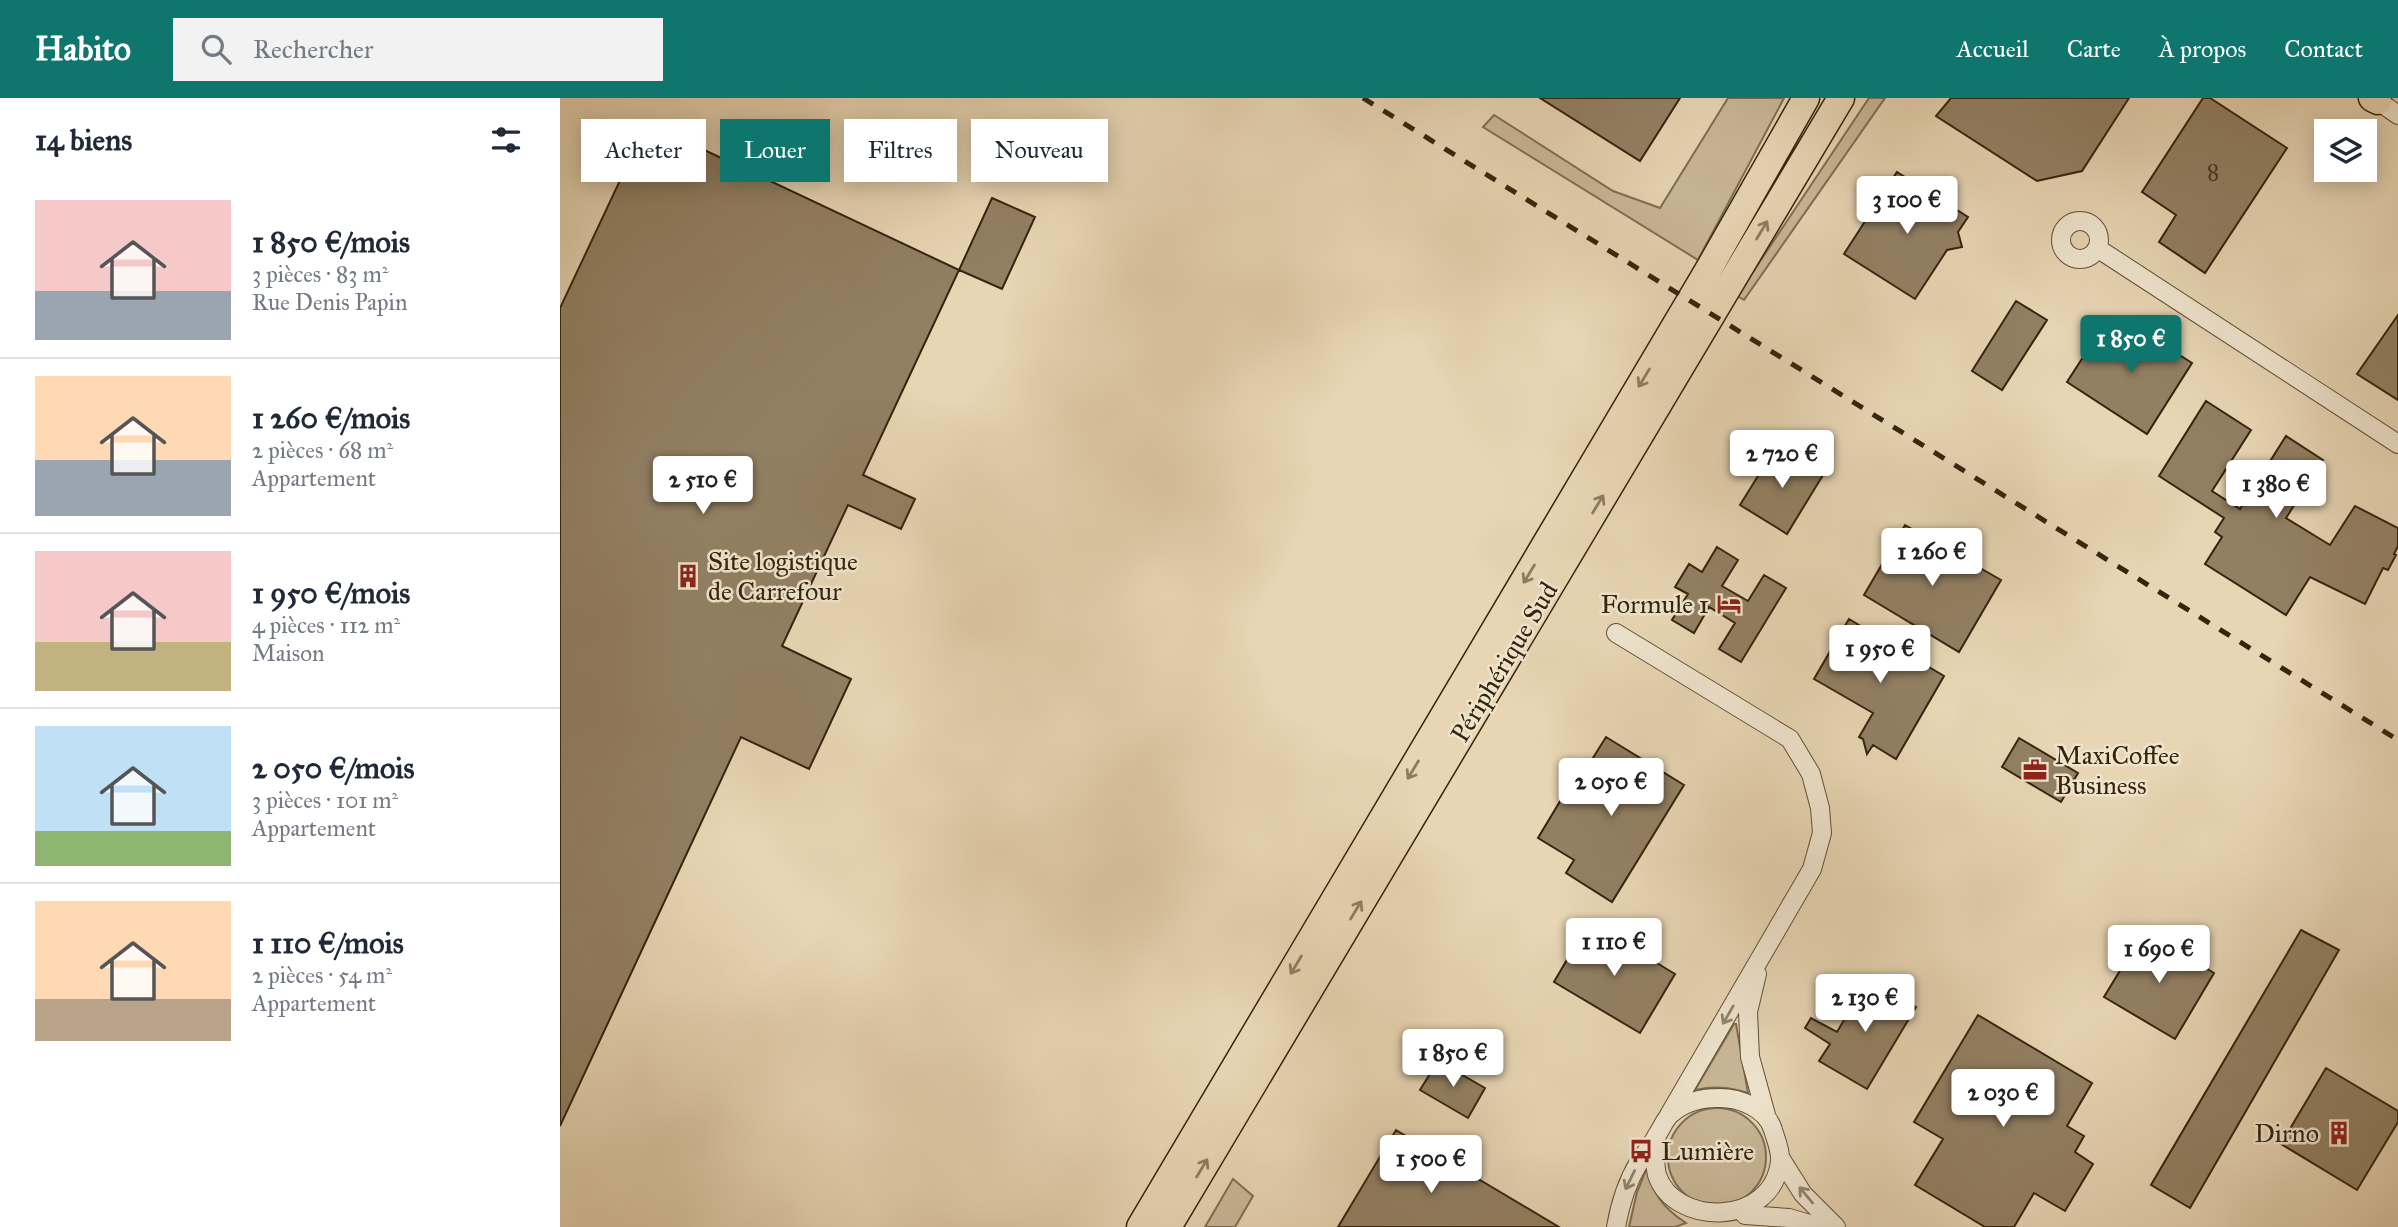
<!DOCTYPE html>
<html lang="fr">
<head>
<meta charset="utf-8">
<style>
	body { margin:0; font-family:"IM FELL Great Primer",serif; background:#f2f2f3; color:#1f2937; height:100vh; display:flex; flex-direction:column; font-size:26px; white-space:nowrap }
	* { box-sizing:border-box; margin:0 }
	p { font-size:23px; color:#747a83 }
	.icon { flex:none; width:38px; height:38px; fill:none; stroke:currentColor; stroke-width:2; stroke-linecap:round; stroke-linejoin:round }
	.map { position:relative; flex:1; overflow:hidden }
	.drawer { display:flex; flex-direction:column; background:#fff; width:560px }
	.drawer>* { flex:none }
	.guide { position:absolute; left:21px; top:21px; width:665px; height:63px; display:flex; gap:14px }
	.tools { position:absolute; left:1754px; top:21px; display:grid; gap:14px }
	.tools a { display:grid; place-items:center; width:63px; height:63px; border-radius:0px; background:#fff; box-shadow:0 4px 18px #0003; font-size:35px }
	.price { position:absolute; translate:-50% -60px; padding:0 16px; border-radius:7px; background:#fff; color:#222; font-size:23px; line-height:46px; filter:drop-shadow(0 2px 4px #0008) }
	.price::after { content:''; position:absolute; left:50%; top:42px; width:21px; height:16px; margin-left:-10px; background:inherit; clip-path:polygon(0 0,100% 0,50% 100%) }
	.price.selected { background:#0f766e; color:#fff }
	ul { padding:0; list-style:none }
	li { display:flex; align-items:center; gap:21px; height:175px; padding:0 35px }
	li+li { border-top:2px solid #e0e1e3 }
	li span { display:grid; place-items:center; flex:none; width:196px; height:140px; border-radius:0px; color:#555 }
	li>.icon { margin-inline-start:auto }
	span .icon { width:84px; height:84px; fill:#fffc; stroke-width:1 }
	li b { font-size:30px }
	h2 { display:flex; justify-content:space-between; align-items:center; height:84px; padding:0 35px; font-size:30px }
	.pill { padding:0 24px; border-radius:0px; background:#fff; box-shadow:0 4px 18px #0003; font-size:24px; line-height:63px }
	.pill.selected { background:#0f766e; color:#fff }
	header { display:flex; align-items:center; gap:42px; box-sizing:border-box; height:98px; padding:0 35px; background:#0f766e; color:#fff }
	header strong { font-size:33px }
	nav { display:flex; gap:38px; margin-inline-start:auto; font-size:24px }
	.search { width:490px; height:63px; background:#f2f2f3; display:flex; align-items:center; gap:18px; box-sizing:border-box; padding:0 24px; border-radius:0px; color:#747a83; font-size:26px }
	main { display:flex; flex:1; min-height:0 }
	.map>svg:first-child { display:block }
	.green { fill:#c9b797; stroke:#7f6e52; stroke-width:2 }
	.building { fill:#928063; stroke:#35240c; stroke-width:2 }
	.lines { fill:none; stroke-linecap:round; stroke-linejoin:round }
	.minor-casing { stroke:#625036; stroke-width:20 }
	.highway-casing { stroke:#35240c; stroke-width:29 }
	.minor { stroke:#efe4ce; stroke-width:18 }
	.highway { stroke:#e7d5b3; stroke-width:26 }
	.rail { stroke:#35240c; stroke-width:5; stroke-dasharray:12 12; stroke-linecap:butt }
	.oneway { stroke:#8e7c60 }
	.oneway2 { stroke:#92846d }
	.labels { text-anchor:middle; stroke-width:5; stroke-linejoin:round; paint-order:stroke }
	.number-label { font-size:23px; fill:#4c3b22 }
	.poi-label { font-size:26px; fill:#35240c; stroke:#efe4ce; text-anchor:start }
	.street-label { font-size:26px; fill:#35240c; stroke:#efe4ce }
</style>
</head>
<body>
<header>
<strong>Habito</strong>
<div class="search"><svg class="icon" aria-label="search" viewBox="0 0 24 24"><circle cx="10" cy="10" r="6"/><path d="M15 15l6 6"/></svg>Rechercher</div>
<nav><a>Accueil</a><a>Carte</a><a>À propos</a><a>Contact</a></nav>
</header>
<main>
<section class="drawer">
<h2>14 biens<svg class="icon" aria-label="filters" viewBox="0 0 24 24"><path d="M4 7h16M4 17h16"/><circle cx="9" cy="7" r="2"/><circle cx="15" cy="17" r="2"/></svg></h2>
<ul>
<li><span style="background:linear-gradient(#f6c9c9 65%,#9aa5b1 0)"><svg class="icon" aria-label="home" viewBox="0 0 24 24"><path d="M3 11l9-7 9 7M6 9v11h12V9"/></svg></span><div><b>1 850 €/mois</b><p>3 pièces · 83 m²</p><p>Rue Denis Papin</p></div></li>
<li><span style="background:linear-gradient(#ffd9b3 60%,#9aa5b1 0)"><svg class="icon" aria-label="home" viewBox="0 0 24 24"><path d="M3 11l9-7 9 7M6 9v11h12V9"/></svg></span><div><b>1 260 €/mois</b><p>2 pièces · 68 m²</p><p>Appartement</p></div></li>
<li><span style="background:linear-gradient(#f6c9c9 65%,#c2b280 0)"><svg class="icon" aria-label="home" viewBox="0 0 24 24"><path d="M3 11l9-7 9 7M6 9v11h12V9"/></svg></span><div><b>1 950 €/mois</b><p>4 pièces · 112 m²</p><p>Maison</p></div></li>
<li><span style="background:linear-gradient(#bfe0f5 75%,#8fb573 0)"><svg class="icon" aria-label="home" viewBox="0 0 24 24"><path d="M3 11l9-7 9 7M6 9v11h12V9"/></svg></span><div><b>2 050 €/mois</b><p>3 pièces · 101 m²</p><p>Appartement</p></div></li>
<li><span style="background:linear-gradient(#ffd9b3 70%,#b9a48a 0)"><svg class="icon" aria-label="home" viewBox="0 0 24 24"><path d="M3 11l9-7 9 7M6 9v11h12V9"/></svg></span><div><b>1 110 €/mois</b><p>2 pièces · 54 m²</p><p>Appartement</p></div></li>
</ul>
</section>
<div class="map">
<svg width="1838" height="1129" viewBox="0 0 1838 1129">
	<rect width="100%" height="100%" fill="#e7d5b3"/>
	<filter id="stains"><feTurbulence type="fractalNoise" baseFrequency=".00286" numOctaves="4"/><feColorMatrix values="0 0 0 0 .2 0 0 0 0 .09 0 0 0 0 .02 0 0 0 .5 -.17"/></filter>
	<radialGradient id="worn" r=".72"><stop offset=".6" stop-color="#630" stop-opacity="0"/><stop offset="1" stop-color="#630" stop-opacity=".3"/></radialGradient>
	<path class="green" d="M 1168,0 L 1224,0 L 1138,162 L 923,29 L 934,17 L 1053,93 L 1100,110 Z
		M 1309,0 L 1325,0 L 1184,202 L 1177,198 Z
		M 1174,926 L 1176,926 L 1188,995 C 1169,989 1155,988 1135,992 Z
		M1108 1059a49 49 0 1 1 98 0a49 49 0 1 1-98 0Z
		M 1087,1070 C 1093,1096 1103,1110 1126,1125 L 1115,1129 L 1069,1129 L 1077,1094 Z
		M 673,1081 L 693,1098 L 675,1129 L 645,1129 Z"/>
	<path class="building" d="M 980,0 L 1120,0 L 1080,63 Z
		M 1391,0 L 1569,0 L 1522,73 L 1477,83 L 1376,18 Z
		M 1643,0 L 1650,0 L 1727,50 L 1645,175 L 1599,144 L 1616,117 L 1582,94 Z
		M 87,25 L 399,172 L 303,377 L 355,401 L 341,431 L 288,407 L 222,548 L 291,581 L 249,671 L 181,639 L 0,1028 L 0,210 Z
		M 1337,74 L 1408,119 L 1398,134 L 1402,149 L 1387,152 L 1355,201 L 1284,156 Z
		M 432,100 L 475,119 L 442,191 L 399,172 Z
		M 1456,203 L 1487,222 L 1442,292 L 1412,273 Z
		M 1838,217 L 1838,302 L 1797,276 Z
		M 1560,219 L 1632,265 L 1587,336 L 1507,284 L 1525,256 L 1533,261 Z
		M 1646,303 L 1691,332 L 1652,393 L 1680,411 L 1726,338 L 1763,362 L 1726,420 L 1770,447 L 1795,408 L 1838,430 L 1838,448 L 1834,456 L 1836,457 L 1828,472 L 1823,470 L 1805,506 L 1750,479 L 1726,517 L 1645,466 L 1662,439 L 1655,434 L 1664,420 L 1599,378 Z
		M 1216,349 L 1263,377 L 1227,436 L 1180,407 Z
		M 1345,427 L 1441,482 L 1399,554 L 1304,497 Z
		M 1157,449 L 1178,462 L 1162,488 L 1188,503 L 1204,477 L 1226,490 L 1181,564 L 1159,551 L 1175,525 L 1149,509 L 1134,535 L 1112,522 L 1128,496 L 1115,489 L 1129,466 L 1142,474 Z
		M 1289,521 L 1384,578 L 1336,661 L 1313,647 L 1307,656 L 1303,641 L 1299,639 L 1313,615 L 1254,581 Z
		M 1046,639 L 1124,687 L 1052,804 L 1006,775 L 1014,762 L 978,740 L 1002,700 L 1006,703 Z
		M 1459,640 L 1518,675 L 1501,704 L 1442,669 Z
		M 1029,824 L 1115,876 L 1080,935 L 994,884 Z
		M 1741,832 L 1779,852 L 1630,1110 L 1591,1087 Z
		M 1584,833 L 1654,875 L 1615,941 L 1544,899 Z
		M 1308,881 L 1356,909 L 1307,991 L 1259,963 L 1270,946 L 1245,930 L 1251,920 L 1277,934 Z
		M 1418,917 L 1532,985 L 1507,1028 L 1524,1038 L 1515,1054 L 1533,1066 L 1505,1113 L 1474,1095 L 1454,1129 L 1425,1129 L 1355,1087 L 1383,1041 L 1354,1024 Z
		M 878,963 L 925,990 L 908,1020 L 860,992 Z
		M 1766,970 L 1838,1013 L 1838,1024 L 1797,1092 L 1721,1046 Z
		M 836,1032 L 999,1129 L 778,1129 Z"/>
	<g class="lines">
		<g class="minor-casing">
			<path id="minor" d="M 1818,3 L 1838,17
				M1501 142a19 19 0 1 1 38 0a19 19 0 1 1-38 0Z
				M 1537,150 L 1838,346
				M 1056,535 L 1230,641 L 1251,676 L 1260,710 L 1262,735 L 1252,771 L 1109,1017
				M 1197,876 L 1188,914 L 1190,959 L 1206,1017
				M 1221,1061 L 1243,1096 L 1276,1129
				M 1185,1117 L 1229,1120 L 1260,1129
				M 1056,1129 C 1060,1106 1067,1084 1079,1064 C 1085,1055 1092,1047 1097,1037 C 1102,1030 1105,1020 1112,1015 C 1124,1005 1141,1000 1157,1000 C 1178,999 1207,1010 1213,1032 C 1216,1042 1221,1053 1220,1063 C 1213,1129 1114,1129 1097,1077 C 1094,1065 1095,1053 1096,1040"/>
		</g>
		<g class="highway-casing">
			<path id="highway" d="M 1812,0 L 1818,3
				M 580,1129 L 1147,174 L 1246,0
				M 608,1129 L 1281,0"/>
		</g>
		<use href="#minor" class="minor"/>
		<use href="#highway" class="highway"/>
		<path class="rail" d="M 803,0 L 1838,642"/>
	</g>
	<defs><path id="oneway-shaft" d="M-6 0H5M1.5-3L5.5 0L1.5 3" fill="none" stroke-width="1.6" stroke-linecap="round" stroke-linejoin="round" transform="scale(1.75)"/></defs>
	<g class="oneway">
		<use href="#oneway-shaft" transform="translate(1202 132) rotate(-59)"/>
		<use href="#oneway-shaft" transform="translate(1084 280) rotate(121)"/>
		<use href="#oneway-shaft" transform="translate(1038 406) rotate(-59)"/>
		<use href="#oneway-shaft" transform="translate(969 476) rotate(121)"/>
		<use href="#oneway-shaft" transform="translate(853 672) rotate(121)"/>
		<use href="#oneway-shaft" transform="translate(796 812) rotate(-59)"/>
		<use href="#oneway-shaft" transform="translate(736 867) rotate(121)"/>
		<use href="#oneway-shaft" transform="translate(642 1070) rotate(-59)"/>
	</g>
	<g class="oneway2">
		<use href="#oneway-shaft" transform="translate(1168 917) rotate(120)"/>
		<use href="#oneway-shaft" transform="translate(1070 1082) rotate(116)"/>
		<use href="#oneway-shaft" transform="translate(1246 1097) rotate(-130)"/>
	</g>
	<defs>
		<g id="building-bare" transform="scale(1.89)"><path d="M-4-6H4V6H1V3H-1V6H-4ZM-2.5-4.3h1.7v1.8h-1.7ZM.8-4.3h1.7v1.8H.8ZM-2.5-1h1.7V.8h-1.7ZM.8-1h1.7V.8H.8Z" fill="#8f2418" stroke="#efe4ce" stroke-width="2.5" paint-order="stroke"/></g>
		<g id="hotel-bare" transform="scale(1.89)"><path d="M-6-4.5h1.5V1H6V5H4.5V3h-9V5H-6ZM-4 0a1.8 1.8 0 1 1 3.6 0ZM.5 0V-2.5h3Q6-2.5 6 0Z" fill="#8f2418" stroke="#efe4ce" stroke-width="2.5" paint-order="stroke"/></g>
		<g id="office-bare" transform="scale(1.89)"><path d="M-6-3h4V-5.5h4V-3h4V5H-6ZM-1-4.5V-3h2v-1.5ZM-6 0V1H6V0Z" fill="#8f2418" stroke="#efe4ce" stroke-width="2.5" paint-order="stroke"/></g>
		<g id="bus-bare" transform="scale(1.89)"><path d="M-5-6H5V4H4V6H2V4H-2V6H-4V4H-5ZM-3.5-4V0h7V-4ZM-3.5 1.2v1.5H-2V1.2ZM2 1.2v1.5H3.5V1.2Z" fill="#8f2418" stroke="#efe4ce" stroke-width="2.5" paint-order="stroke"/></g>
	</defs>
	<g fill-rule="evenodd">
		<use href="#building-bare" x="128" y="478"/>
		<use href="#hotel-bare" x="1169" y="506"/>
		<use href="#office-bare" x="1475" y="672"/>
		<use href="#building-bare" x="1779" y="1035"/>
		<use href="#bus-bare" x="1081" y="1053"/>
	</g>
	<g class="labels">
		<g class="number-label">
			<text x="1653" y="82">8</text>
		</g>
		<g class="poi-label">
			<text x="148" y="472">Site logistique<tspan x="148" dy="30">de Carrefour</tspan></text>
			<text x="1149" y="515" text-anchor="end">Formule 1</text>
			<text x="1495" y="666">MaxiCoffee<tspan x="1495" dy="30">Business</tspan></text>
			<text x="1759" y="1044" text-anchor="end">Dirno</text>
			<text x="1101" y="1062">Lumière</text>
		</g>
		<g class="street-label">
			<text transform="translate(944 564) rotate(-59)" y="9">Périphérique Sud</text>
		</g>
	</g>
	<rect width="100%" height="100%" filter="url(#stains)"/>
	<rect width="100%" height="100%" fill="url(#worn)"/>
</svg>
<div class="tools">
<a><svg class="icon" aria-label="layers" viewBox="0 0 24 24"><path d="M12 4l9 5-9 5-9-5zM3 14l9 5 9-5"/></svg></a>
</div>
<b class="price" style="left:1347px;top:138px">3 100 €</b>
<b class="price selected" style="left:1571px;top:277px">1 850 €</b>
<b class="price" style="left:1222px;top:392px">2 720 €</b>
<b class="price" style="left:143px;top:418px">2 510 €</b>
<b class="price" style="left:1716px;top:422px">1 380 €</b>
<b class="price" style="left:1372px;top:490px">1 260 €</b>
<b class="price" style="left:1320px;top:587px">1 950 €</b>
<b class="price" style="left:1051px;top:720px">2 050 €</b>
<b class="price" style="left:1054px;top:880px">1 110 €</b>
<b class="price" style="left:1599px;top:887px">1 690 €</b>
<b class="price" style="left:1305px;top:936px">2 130 €</b>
<b class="price" style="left:893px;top:991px">1 850 €</b>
<b class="price" style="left:1443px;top:1031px">2 030 €</b>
<b class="price" style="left:871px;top:1097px">1 500 €</b>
<div class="guide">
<a class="pill">Acheter</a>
<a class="pill selected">Louer</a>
<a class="pill">Filtres</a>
<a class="pill">Nouveau</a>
</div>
</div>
</main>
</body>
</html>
